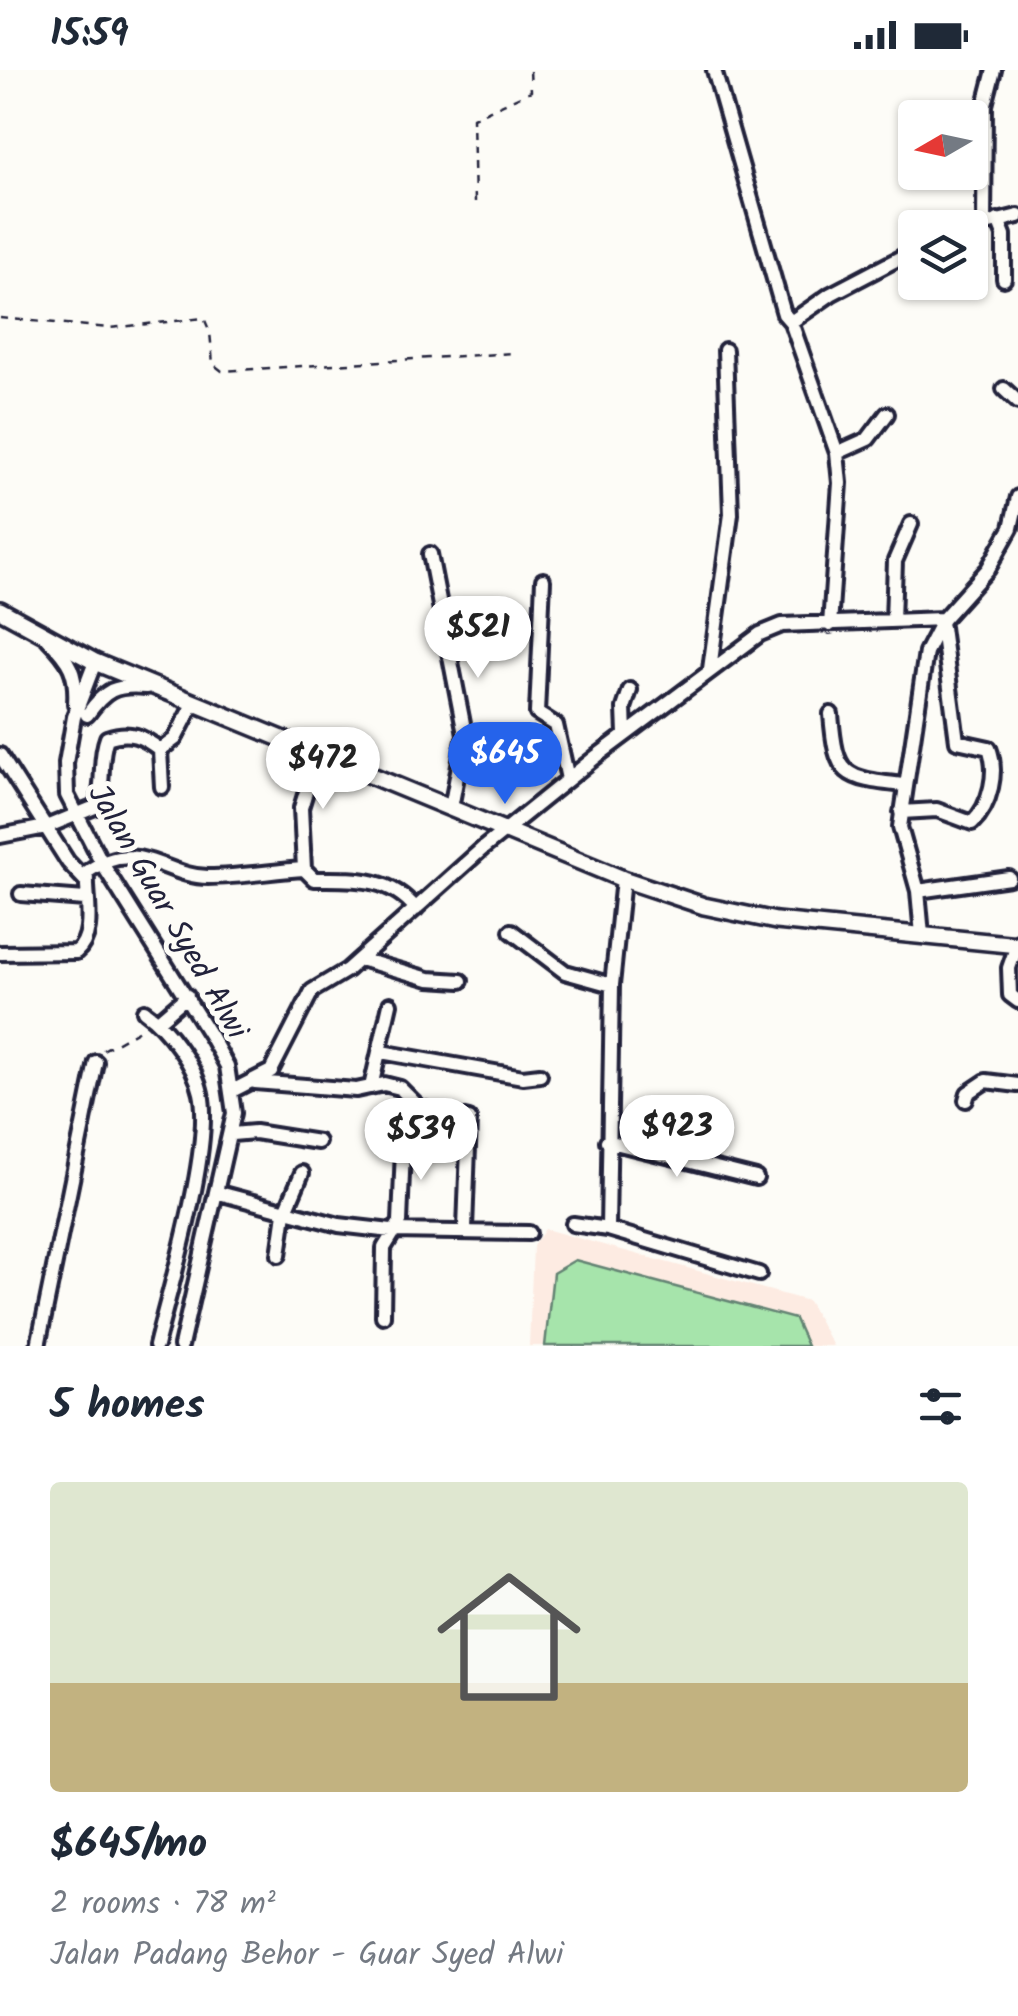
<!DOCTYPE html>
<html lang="en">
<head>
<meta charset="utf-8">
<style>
	body { margin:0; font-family:Kalam,sans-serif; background:#f2f2f3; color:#1f2937; height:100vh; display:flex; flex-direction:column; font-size:38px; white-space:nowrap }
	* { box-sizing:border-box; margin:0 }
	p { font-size:32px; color:#747a83 }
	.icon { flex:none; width:55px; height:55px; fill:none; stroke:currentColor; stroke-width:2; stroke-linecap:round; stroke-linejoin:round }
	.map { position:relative; height:1276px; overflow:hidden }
	.details { display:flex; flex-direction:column; background:#fff; flex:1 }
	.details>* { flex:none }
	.needle { width:65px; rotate:261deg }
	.controls { position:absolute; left:898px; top:30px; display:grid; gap:20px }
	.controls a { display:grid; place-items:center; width:90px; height:90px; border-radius:10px; background:#fff; box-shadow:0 2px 8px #0004; font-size:50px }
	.price { position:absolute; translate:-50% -85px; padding:0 22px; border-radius:35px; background:#fff; color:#222; font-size:32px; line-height:65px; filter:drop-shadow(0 2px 5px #0008) }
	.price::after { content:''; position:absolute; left:50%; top:60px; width:30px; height:22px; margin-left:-15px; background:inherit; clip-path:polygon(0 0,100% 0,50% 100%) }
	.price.current { background:#2563eb; color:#fff }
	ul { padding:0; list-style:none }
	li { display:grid; align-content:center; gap:20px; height:530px; padding:0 50px }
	li span { display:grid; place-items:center; height:310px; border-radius:10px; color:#555 }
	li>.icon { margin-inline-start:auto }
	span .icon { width:180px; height:180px; fill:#fffc; stroke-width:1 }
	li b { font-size:42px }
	h2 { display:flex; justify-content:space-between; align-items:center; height:120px; padding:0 50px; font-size:42px }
	.status { display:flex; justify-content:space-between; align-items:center; height:70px; padding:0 50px; background:#fff; direction:ltr }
	.status svg { height:28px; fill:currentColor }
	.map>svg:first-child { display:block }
	.built { fill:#fdebe2 }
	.grass { fill:#a6e4ab; stroke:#648373; stroke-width:2.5 }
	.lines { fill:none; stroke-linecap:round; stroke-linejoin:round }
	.minor-casing { stroke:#22223b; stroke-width:20 }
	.major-casing { stroke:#22223b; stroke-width:22 }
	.path { stroke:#22223b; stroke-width:2.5; stroke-dasharray:8 8; stroke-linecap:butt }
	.minor { stroke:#fdfcf7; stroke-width:12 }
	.major { stroke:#fdfcf7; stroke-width:15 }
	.labels { text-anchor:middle; stroke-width:10; stroke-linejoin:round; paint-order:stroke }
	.street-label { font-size:32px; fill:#22223b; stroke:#fdfcf7 }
</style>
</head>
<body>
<div class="status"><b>15:59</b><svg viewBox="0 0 49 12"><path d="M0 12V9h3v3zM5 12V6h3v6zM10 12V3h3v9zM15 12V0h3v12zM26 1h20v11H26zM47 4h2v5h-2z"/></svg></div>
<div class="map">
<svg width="1018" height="1276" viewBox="0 0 1018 1276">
	<rect width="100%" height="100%" fill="#fdfcf7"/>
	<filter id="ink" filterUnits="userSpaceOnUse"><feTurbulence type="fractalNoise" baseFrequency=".01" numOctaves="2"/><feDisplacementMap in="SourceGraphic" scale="20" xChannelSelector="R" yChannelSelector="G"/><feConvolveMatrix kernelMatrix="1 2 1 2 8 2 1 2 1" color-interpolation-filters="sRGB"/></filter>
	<g filter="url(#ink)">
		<path class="built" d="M 545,1159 L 808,1231 L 833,1276 L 529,1276 L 533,1176 Z"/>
		<path class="grass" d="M 575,1190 L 795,1249 L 807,1276 L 545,1276 L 553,1203 Z"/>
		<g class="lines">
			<g class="minor-casing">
				<path id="minor" d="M 714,0 L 784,244 L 791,252 L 837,383 L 840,413 L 830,555
					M 998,150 L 1004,165 L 1004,209
					M 984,154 L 985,35 L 994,0
					M 970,158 L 1018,146
					M 791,252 L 831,224 L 915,180
					M 1004,319 L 1018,332
					M 837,383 L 868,369 L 887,344
					M 430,484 L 465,664 L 451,738
					M 543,510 L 537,643 L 556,655 L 568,709
					M 893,551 L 895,491 L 911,454
					M 48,569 C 70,591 77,603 75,634
					M 95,592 L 74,647 L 66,693 L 67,725 L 103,795 L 211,967 L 227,996 L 234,1043 L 181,1276
					M 710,599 L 731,444 L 725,280
					M 831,644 C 836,707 843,708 903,715
					M 87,645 C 105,620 115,614 146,617
					M 625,664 L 624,638 L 630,620
					M 160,680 L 175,669 L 194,632
					M 0,685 L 68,792 L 86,811
					M 901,742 L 937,740 L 972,753 C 991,735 998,701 989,678 L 957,671 L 942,557
					M 0,766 L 46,757 L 95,737 C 106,716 98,691 107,668 C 129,660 143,666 160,680 L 162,717
					M 304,799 L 301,738 L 318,682
					M 918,821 L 1009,808
					M 21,824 L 85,829
					M 511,861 L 565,902 L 612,915
					M 922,865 L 918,821 L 900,757 L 926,582 L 943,549 L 988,499 L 1011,458 L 1018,427
					M 1018,872 L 1009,898 L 1010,925 L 1018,931
					M 0,883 L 76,882 C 97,865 85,827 87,802 C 137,766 165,807 208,807 C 240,807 272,801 304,799 L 314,809 C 353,809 390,806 416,839
					M 360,889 L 429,909 L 461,911
					M 144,941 C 167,957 195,995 201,1023 C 213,1077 170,1217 156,1276
					M 158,951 L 187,926
					M 381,982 L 523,1007 L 540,1005
					M 255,1012 L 356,1020 L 384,1014 L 400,1018 L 420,1038 L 469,1049 L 465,1159
					M 371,1017 L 390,934
					M 232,1021 L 271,1001 L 312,921 L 347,900 L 482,779 L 597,686 L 760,564 L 782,555 L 943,549
					M 966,1030 L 968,1023 L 986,1011 L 1018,1015
					M 232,1064 L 255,1062 L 318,1072
					M 607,1071 L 756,1108
					M 219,1123 L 339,1155 L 391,1161 L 529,1163
					M 573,1154 L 608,1159 L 759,1204
					M 608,1159 L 612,915 L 623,809
					M 279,1185 L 285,1143 L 302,1103
					M 383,1246 L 384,1178 L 400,1152 L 403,1079 L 415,1061 L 420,1038
					M 38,1276 L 96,992"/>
			</g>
			<g class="major-casing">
				<path id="major" d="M 0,540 L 95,592 L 623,809 L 704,836 L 776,851 L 1018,875"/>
			</g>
			<path class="path" d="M 475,132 L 473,48 L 531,21 L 530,0
				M 0,248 L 110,258 L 204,248 L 210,262 L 213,294 L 222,301 L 512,283
				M 103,980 L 143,958"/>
			<use href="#minor" class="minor"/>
			<use href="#major" class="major"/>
		</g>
	</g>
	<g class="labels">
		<g class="street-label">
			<text transform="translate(169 841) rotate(60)" y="11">Jalan Guar Syed Alwi</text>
		</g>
	</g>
</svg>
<div class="controls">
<a><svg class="needle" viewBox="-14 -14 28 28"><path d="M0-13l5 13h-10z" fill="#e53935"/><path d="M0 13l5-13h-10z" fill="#747a83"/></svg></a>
<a><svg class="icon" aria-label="layers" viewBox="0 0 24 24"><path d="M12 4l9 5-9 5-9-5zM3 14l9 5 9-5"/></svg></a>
</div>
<b class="price" style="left:478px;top:611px">$521</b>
<b class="price current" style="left:505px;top:737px">$645</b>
<b class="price" style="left:323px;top:742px">$472</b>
<b class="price" style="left:677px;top:1110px">$923</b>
<b class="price" style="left:421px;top:1113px">$539</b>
</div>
<section class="details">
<h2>5 homes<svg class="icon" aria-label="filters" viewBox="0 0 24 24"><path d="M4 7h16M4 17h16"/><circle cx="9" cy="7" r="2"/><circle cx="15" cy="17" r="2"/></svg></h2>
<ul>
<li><span style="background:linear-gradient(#dfe7d0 65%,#c2b280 0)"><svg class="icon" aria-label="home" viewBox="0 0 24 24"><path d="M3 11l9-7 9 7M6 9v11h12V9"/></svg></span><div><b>$645/mo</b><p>2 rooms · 78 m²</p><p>Jalan Padang Behor - Guar Syed Alwi</p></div></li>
</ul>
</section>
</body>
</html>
